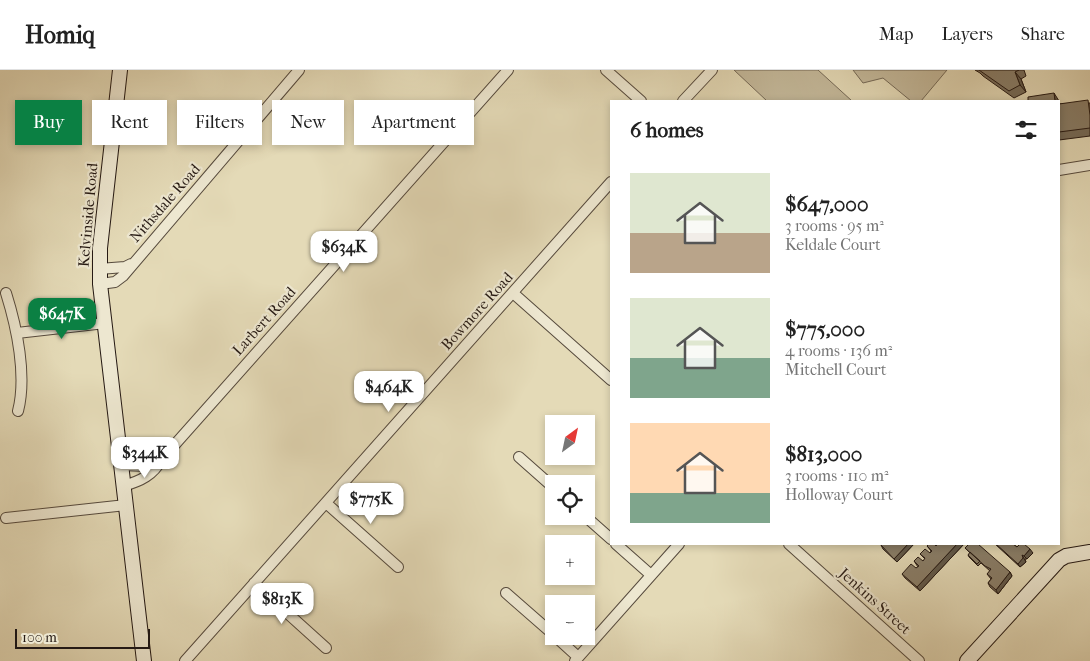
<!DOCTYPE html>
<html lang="en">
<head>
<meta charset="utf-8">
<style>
	body { margin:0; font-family:"IM FELL French Canon",serif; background:#f2f2f2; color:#222; height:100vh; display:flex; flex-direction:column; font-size:19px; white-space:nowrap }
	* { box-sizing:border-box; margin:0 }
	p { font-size:16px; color:#767676 }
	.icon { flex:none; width:28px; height:28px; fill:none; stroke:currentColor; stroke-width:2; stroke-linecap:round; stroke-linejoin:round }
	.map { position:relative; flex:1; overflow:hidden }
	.panel { position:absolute; left:610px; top:30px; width:450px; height:445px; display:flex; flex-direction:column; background:#fff; border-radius:0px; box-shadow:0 2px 8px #0003 }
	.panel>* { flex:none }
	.top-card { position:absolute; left:15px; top:30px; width:475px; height:45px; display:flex; gap:10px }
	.needle { width:32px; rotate:33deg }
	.tools { position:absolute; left:545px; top:345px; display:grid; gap:10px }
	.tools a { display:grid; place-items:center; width:50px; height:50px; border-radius:0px; background:#fff; box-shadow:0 2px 8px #0003; font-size:25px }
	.scale { position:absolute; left:15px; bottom:12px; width:135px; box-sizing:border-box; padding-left:5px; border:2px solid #261a14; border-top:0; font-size:14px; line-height:18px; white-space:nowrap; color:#261a14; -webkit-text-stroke:4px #ede7d0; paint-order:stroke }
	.price { position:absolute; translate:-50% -42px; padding:0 11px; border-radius:10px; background:#fff; color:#222; font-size:16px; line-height:32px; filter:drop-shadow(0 1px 2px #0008) }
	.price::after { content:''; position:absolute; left:50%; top:30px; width:15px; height:11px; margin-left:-8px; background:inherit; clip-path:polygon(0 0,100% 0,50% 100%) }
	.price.selected { background:#0b8043; color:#fff }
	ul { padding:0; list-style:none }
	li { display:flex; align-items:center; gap:15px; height:125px; padding:0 20px }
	li span { display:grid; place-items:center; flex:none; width:140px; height:100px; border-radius:0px; color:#555 }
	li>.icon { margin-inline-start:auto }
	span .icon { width:60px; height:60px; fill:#fffc; stroke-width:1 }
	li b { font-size:21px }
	h2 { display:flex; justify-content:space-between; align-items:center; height:60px; padding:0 20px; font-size:21px }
	.tag { padding:0 18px; border-radius:0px; background:#fff; box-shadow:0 2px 8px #0003; font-size:18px; line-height:45px }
	.tag.selected { background:#0b8043; color:#fff }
	header { display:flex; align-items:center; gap:30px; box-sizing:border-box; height:70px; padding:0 25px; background:#fff; border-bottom:1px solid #e0e0e0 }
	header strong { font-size:24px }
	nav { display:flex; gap:28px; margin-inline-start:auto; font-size:18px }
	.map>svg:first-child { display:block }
	.green { fill:#c4b99b; stroke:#756a58 }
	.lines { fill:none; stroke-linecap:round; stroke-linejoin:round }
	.street-casing { stroke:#564a3d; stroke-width:12 }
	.secondary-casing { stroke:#261a14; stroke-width:16 }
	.street { stroke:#ede7d0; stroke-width:10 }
	.secondary { stroke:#ede7d0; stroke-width:14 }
	.wall { fill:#766c5a; stroke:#261a14 }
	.shaded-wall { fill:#60584a; stroke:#261a14 }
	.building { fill:#897e69; stroke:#261a14 }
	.labels { text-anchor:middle; stroke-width:4.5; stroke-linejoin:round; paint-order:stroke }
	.street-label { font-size:15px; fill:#261a14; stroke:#ede7d0 }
</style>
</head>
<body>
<header>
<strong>Homiq</strong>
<nav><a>Map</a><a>Layers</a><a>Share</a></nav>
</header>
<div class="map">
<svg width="1090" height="591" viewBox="0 0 1090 591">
	<rect width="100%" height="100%" fill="#e4dab7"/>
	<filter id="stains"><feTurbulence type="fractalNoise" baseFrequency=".004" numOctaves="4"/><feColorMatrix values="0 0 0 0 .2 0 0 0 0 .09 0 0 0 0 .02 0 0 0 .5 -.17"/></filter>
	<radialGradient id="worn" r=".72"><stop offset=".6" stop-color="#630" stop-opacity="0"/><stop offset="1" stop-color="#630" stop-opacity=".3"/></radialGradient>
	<path class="green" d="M 734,0 L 818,0 L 852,31 L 767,31 Z
		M 853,0 L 947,0 L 921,31 L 911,31 L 883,8 L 863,13 Z"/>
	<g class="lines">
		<g class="street-casing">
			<path id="street" d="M 606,0 L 641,31
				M 683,31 L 712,0
				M 1059,100 L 1090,95
				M 99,199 L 125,197 L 131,194
				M 100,214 L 115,212 L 123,206 L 299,0
				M 6,223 C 17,258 27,306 18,341
				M 513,223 L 611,310
				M 17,263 L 105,253
				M 519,387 L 554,418
				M 121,395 L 148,396 L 161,389
				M 123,416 C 141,411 153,405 162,389 L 508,0
				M 326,433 L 398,497
				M 585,446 L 611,469
				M 6,448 L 126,435
				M 616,474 L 651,505
				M 789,474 L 919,591
				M 254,513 L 326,578
				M 506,523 L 554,565
				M 555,566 L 578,587
				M 185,591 L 611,112
				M 575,591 L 679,474"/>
		</g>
		<g class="secondary-casing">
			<path id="secondary" d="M 120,0 L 100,178 L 100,214 L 144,591
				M 967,591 L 1059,490 L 1066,486 L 1090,482"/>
		</g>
		<use href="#street" class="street"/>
		<use href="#secondary" class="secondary"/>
	</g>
	<path class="wall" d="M 975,0 L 1024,0 L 1026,6 L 1021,9 L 1026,22 L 1014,28 L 983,6 L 980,3 Z
		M 1059,31 L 1059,34 L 1090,33 L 1090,66 L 1059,70 Z
		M 914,474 L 897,492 L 883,479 L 881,475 Z
		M 937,474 L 964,474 L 920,521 L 905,508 L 902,504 L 916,498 L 918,497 L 914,491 L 923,491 L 925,489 L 920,484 L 930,483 L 931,481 L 927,476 L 936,476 Z
		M 995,474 L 1013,474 L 1017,477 L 1033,483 L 1027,489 L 1025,489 L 1026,492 L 1020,497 Z
		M 965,478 L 1010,502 L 1012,506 L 998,524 L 990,517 L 988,513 L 991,509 L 987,504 L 990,501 L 981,493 L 978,496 L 969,487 L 968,485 L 970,483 Z"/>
	<path class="shaded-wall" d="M 1015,2 L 1021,9 L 1026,22 L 1020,15 Z
		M 1054,23 L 1059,31 L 1060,42 L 1059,39 L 1059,31 L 1055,31 Z
		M 908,474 L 914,474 L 897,492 L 894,489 Z
		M 957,474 L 964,474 L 920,521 L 917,517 Z
		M 1030,479 L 1033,483 L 1027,489 L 1024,486 Z
		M 1022,485 L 1026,492 L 1020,497 L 1018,494 Z
		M 1010,502 L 1012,506 L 998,524 L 996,520 Z"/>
	<path class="building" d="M 979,0 L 1019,0 L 1015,2 L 1020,15 L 1009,21 Z
		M 1054,23 L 1055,31 L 1028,31 L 1028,27 Z
		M 1088,30 L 1090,45 L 1090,58 L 1059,62 L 1059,34 Z
		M 881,474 L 908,474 L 894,489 L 881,475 Z
		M 929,474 L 934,474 L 936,476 L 938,474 L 957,474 L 917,517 L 902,504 L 911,494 L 916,498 L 919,496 L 914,491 L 918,487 L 923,491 L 925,488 L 920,484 L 925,479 L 930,483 L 932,481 L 927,476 Z
		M 969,474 L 978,474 L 1010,502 L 996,520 L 988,513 L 992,508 L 987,504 L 991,499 L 985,496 L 965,478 Z
		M 996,474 L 1013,474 L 1017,477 L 1020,474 L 1024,474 L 1030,479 L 1024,486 L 1022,485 L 1023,488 L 1018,494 Z
		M 970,482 L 980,491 L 977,494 L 968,485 Z"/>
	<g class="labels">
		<g class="street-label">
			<text transform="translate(165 133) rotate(-49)" y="5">Nithsdale Road</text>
			<text transform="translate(88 145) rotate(-85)" y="5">Kelvinside Road</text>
			<text transform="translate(477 241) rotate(-48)" y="5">Bowmore Road</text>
			<text transform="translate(264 251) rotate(-48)" y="5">Larbert Road</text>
			<text transform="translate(875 531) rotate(42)" y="5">Jenkins Street</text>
		</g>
	</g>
	<rect width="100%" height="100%" filter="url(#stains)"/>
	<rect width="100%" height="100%" fill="url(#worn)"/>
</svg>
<div class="tools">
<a><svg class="needle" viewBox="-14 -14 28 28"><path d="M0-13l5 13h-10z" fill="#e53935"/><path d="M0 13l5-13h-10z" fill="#767676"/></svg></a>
<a><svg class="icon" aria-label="locate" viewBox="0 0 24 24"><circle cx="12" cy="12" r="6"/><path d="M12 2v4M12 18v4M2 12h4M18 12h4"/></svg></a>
<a>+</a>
<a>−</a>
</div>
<div class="scale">100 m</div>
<b class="price" style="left:344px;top:203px">$634K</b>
<b class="price selected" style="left:62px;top:270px">$647K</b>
<b class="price" style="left:389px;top:343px">$464K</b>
<b class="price" style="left:145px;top:409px">$344K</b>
<b class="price" style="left:371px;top:455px">$775K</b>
<b class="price" style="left:282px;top:555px">$813K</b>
<div class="top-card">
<a class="tag selected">Buy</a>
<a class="tag">Rent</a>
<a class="tag">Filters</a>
<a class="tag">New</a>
<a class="tag">Apartment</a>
</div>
<section class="panel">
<h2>6 homes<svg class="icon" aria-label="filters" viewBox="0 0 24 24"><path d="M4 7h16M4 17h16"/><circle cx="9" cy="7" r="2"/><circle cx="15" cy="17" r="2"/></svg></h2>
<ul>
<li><span style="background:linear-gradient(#dfe7d0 60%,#b9a48a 0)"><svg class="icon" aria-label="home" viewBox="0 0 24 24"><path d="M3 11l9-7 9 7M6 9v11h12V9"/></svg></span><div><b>$647,000</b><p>3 rooms · 95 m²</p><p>Keldale Court</p></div></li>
<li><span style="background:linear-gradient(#dfe7d0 60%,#7fa58c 0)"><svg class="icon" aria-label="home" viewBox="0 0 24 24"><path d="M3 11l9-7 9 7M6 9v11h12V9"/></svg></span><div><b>$775,000</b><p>4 rooms · 136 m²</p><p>Mitchell Court</p></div></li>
<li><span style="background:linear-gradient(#ffd9b3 70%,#7fa58c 0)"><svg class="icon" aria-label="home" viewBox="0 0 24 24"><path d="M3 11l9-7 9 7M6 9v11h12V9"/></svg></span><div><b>$813,000</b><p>3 rooms · 110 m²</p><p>Holloway Court</p></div></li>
</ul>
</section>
</div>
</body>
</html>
